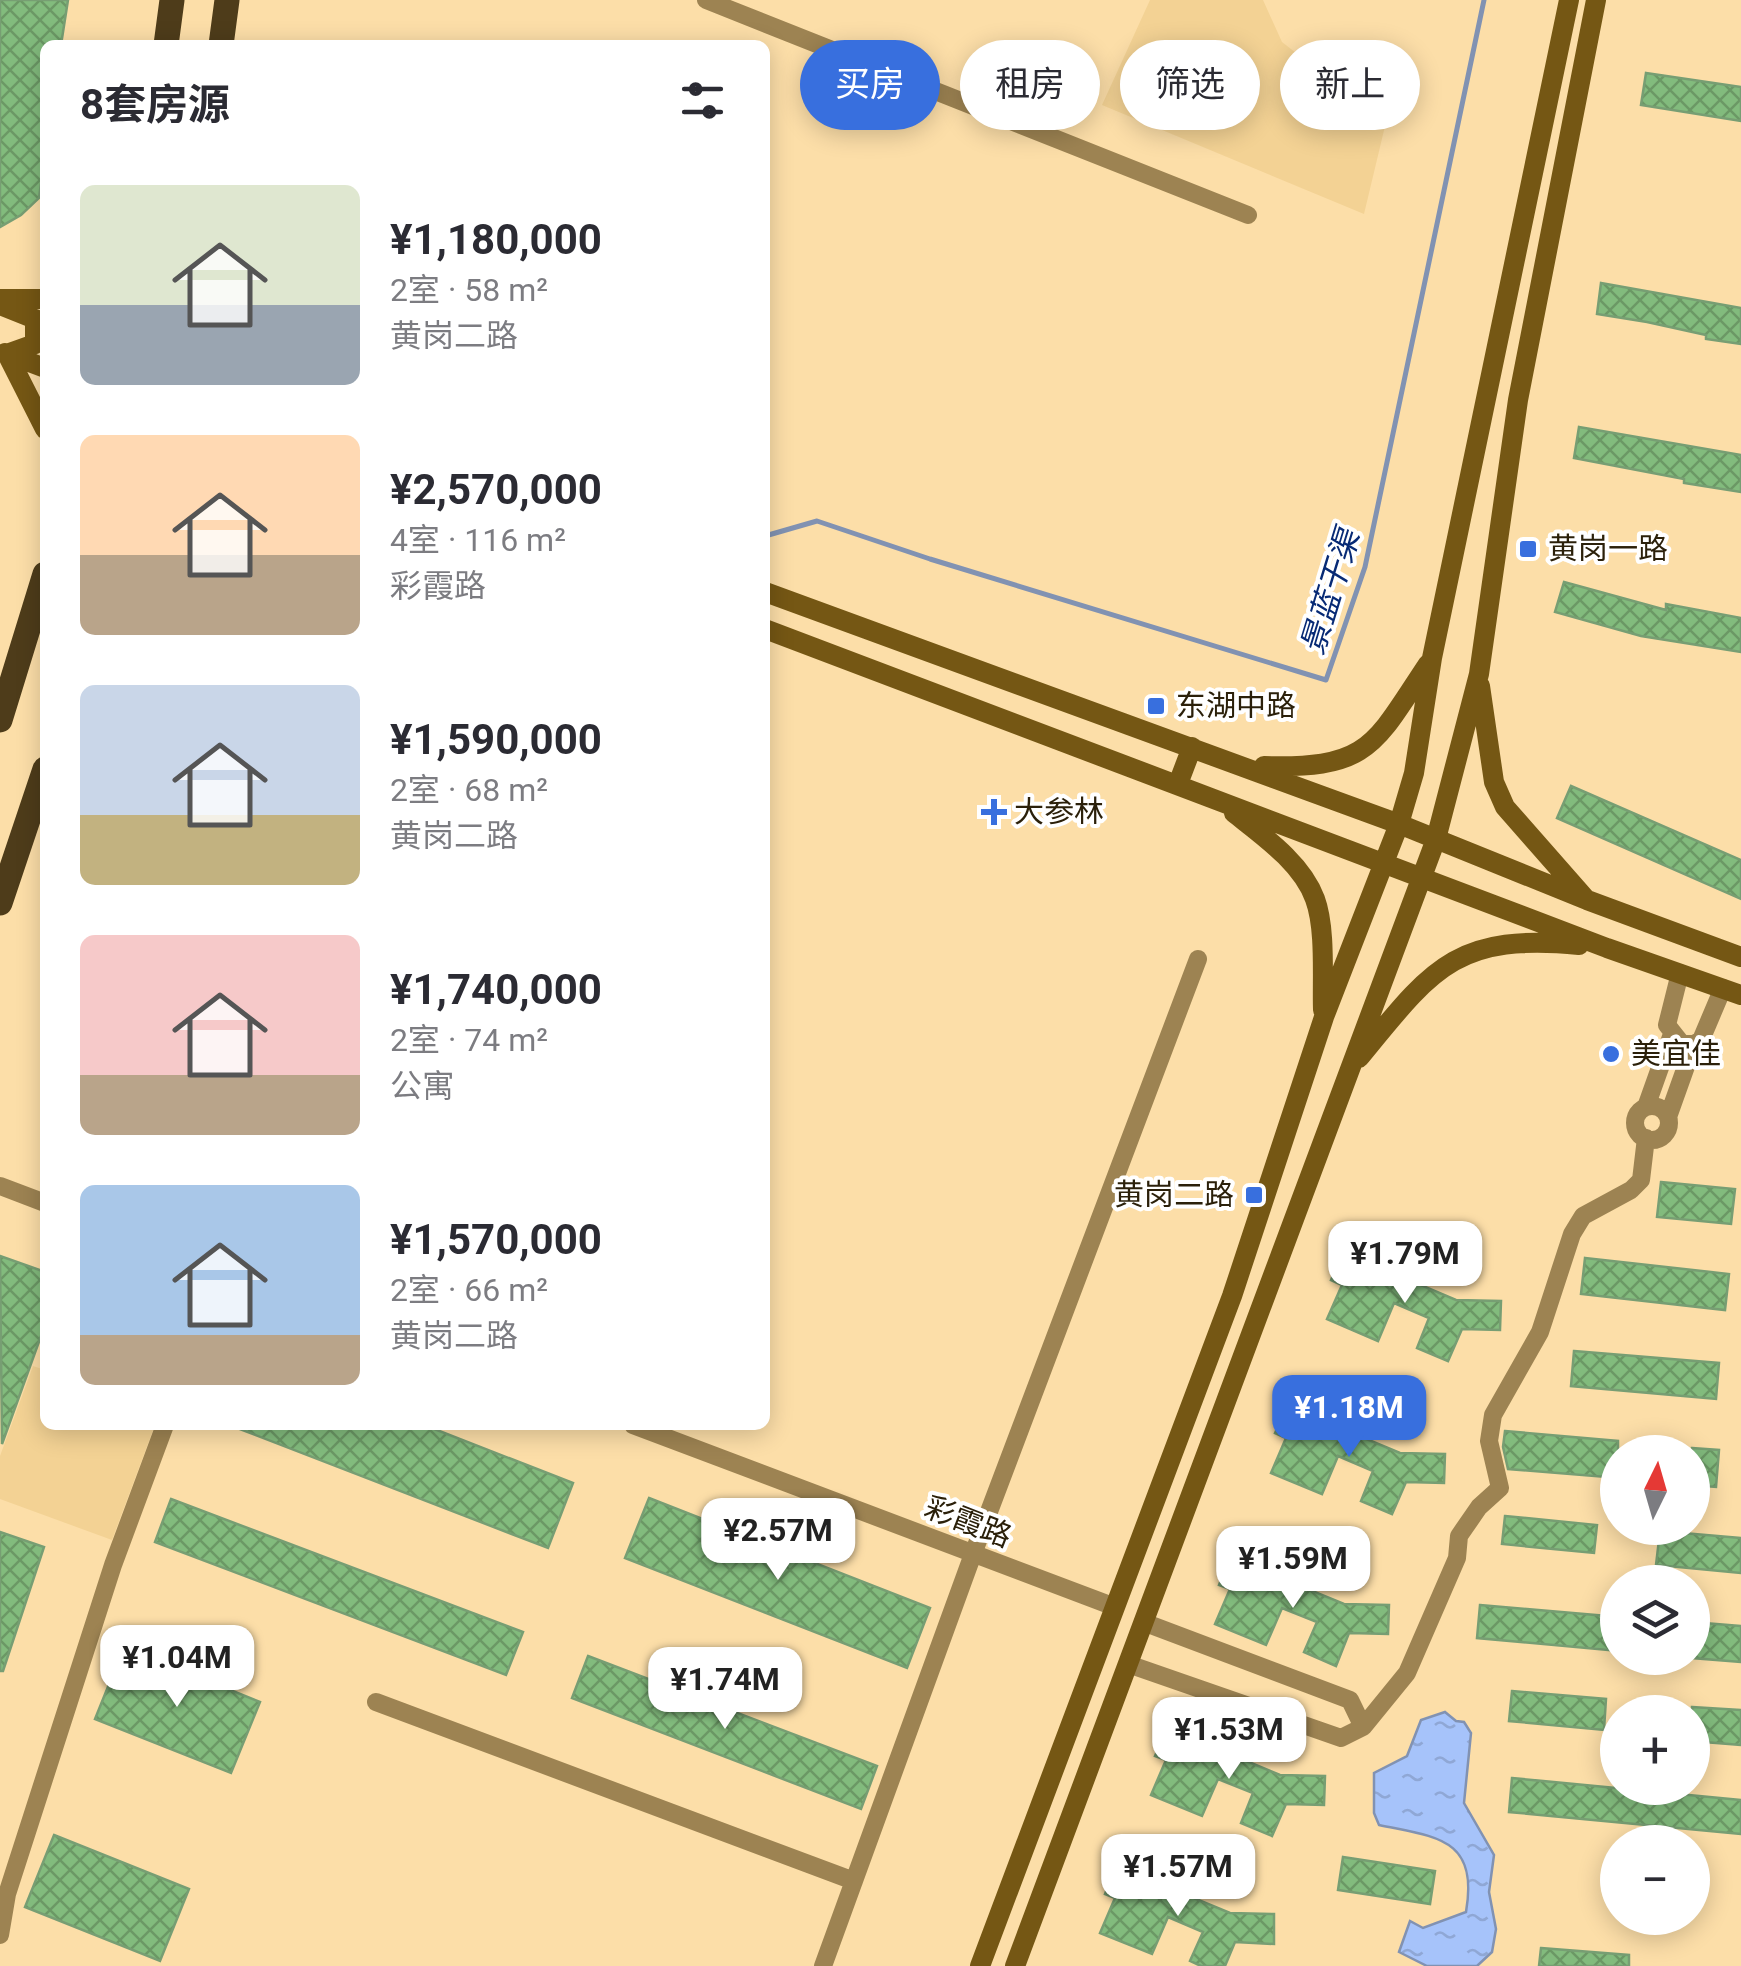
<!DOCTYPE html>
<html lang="zh">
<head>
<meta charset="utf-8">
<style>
	body { margin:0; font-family:Roboto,"Noto Sans SC",sans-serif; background:#f2f2f3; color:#2b2b33; height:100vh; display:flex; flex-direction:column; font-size:38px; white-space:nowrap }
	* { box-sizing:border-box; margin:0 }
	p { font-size:32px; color:#7c7c81 }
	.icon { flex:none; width:55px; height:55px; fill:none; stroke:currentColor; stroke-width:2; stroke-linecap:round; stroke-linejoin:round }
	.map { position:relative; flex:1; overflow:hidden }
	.drawer { position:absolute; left:40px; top:40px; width:730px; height:1390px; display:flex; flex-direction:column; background:#fff; border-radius:15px; box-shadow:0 5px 25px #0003 }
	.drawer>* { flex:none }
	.top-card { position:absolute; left:800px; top:40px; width:790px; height:90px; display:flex; gap:20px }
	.needle { width:65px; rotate:5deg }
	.fabs { position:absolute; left:1600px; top:1435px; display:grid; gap:20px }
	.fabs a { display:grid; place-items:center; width:110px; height:110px; border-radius:50%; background:#fff; box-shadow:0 5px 25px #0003; font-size:50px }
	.price { position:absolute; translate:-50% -85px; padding:0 22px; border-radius:20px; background:#fff; color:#222; font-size:32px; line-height:65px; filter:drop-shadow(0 2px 5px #0008) }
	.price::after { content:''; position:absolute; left:50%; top:60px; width:30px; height:22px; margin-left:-15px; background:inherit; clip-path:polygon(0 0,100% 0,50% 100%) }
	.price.active { background:#386fde; color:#fff }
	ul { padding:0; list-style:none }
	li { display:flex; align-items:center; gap:30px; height:250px; padding:0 40px }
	li span { display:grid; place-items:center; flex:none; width:280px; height:200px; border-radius:15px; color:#555 }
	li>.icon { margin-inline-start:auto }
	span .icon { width:120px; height:120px; fill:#fffc; stroke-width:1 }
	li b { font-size:42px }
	h2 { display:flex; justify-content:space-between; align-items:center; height:120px; padding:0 40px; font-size:42px }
	.tag { padding:0 35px; border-radius:45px; background:#fff; box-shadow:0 5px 25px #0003; font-size:35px; line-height:90px }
	.tag.active { background:#386fde; color:#fff }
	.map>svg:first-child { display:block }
	.built { fill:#f3d294 }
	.water { fill:url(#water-ripples); stroke:#8192b2; stroke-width:2.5 }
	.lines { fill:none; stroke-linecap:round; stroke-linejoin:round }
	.stream { stroke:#8192b2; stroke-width:5 }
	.building { fill:url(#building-cross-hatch); stroke:#779e73; stroke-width:2.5 }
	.minor { stroke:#9d8352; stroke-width:18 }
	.secondary { stroke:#755714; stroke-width:20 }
	.primary { stroke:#4e3c1a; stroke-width:25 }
	.poi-dot { fill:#386fde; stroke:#fff; stroke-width:4 }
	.labels { text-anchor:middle; stroke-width:8; stroke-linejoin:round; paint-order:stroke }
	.poi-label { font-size:30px; fill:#2b200a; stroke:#fff; text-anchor:start }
	.street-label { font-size:30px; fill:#2b200a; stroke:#fff }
	.water-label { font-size:32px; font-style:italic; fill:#072a75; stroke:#fff }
</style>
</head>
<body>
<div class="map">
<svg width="1741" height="1966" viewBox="0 0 1741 1966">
	<defs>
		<pattern id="water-ripples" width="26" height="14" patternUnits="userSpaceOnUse" patternTransform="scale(2.5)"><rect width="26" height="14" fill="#a6c3fa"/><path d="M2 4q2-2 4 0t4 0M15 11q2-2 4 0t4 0" fill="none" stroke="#8fa7d5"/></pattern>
		<pattern id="building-cross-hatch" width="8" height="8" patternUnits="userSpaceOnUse" patternTransform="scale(2.5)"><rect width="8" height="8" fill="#82bb7d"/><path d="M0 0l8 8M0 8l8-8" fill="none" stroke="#6b9865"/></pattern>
	</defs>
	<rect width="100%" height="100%" fill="#fcdea8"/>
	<path class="built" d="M 1150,0 L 1263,0 L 1282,42 L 1305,60 L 1383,83 L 1391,101 L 1364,214 L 1102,105 Z
		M 33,1366 L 45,1370 L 45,1425 L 155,1425 L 112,1540 L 0,1499 L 0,1456 Z"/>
	<path class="water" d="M 1445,1712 L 1456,1721 L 1464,1722 L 1471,1733 L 1464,1803 L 1494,1855 L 1489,1892 L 1496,1929 L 1492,1952 L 1477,1966 L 1427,1966 L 1399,1952 L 1410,1921 L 1423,1928 L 1466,1912 C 1479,1837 1435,1837 1379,1825 L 1374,1813 L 1374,1773 L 1407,1756 L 1421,1720 Z"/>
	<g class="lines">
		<path class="stream" d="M 765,536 L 817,521 L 930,559 L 1326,680 L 1365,567 L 1484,0"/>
	</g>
	<path class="building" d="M 0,0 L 68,0 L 61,45 L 45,45 L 45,154 L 39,198 L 21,215 L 0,227 Z
		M 1646,73 L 1741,87 L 1741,121 L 1641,105 Z
		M 1601,283 L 1741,308 L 1741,344 L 1706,339 L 1706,335 L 1647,322 L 1597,314 Z
		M 1579,427 L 1741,455 L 1741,492 L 1684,483 L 1684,479 L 1574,458 Z
		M 1564,582 L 1666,610 L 1666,604 L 1741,618 L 1741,652 L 1641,636 L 1555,612 Z
		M 1571,786 L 1741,860 L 1741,899 L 1557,818 Z
		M 1661,1182 L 1735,1189 L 1731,1224 L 1657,1217 Z
		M 1343,1252 L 1456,1300 L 1501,1301 L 1500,1330 L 1462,1329 L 1448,1361 L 1417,1348 L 1429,1318 L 1394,1303 L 1378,1341 L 1327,1319 L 1342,1285 L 1331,1280 Z
		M 0,1256 L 45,1272 L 45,1338 L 41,1336 L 2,1444 Z
		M 1585,1258 L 1729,1274 L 1725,1310 L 1581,1294 Z
		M 1574,1351 L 1719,1363 L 1716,1399 L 1571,1386 Z
		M 1287,1406 L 1400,1453 L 1445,1454 L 1444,1483 L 1406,1482 L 1392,1514 L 1361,1501 L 1373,1471 L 1338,1456 L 1322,1494 L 1271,1473 L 1286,1438 L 1275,1433 Z
		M 424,1425 L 573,1483 L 548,1548 L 232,1426 Z
		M 1505,1431 L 1618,1441 L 1618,1478 L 1508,1469 L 1503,1447 Z
		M 1692,1448 L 1719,1450 L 1716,1487 L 1692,1485 Z
		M 649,1498 L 930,1608 L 907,1668 L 625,1558 Z
		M 171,1499 L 523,1632 L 506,1675 L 155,1542 Z
		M 1505,1516 L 1597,1525 L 1594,1553 L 1502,1544 Z
		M 1660,1531 L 1741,1538 L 1741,1573 L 1656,1565 Z
		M 0,1532 L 44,1547 L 3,1671 L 0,1671 Z
		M 1230,1557 L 1344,1604 L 1389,1605 L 1388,1634 L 1349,1633 L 1336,1666 L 1304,1652 L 1317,1622 L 1282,1608 L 1266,1645 L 1215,1624 L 1230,1589 L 1219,1585 Z
		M 1480,1605 L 1618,1617 L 1618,1651 L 1477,1638 Z
		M 1692,1622 L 1741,1626 L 1741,1662 L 1692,1658 Z
		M 124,1647 L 260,1702 L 231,1773 L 95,1719 Z
		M 588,1656 L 877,1766 L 861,1809 L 572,1698 Z
		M 1512,1691 L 1606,1699 L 1604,1730 L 1509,1721 Z
		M 1692,1707 L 1741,1710 L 1741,1745 L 1692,1741 Z
		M 1167,1728 L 1280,1775 L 1325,1776 L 1324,1805 L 1286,1804 L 1272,1836 L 1241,1823 L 1253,1793 L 1218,1779 L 1202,1816 L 1151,1795 L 1166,1760 L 1155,1756 Z
		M 1512,1778 L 1741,1800 L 1741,1834 L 1509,1812 Z
		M 54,1835 L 189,1889 L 160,1961 L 25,1907 Z
		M 1343,1857 L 1435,1871 L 1430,1904 L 1338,1890 Z
		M 1116,1866 L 1230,1913 L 1274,1914 L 1274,1944 L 1235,1942 L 1225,1966 L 1201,1966 L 1190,1961 L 1203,1932 L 1168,1917 L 1152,1954 L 1100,1933 L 1115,1898 L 1105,1894 Z
		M 1541,1948 L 1629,1955 L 1629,1966 L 1539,1966 Z"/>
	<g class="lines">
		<path class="minor" d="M 706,0 L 1248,215
			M 1680,973 L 1667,1025 L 1682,1044 L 1694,1044 L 1701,1040 L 1723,988
			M1635 1123a17 17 0 1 1 34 0a17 17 0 1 1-34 0Z
			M 1646,1107 L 1672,1034
			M 1668,1117 L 1694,1044
			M 0,1186 L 45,1203
			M 633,1425 L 1115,1607
			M 1143,1622 L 1350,1700 L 1363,1727
			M 1128,1664 L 1341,1738 L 1363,1727 L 1407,1673 L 1457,1558 L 1459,1536 L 1479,1507 L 1500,1488 L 1489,1441 L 1493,1415 L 1540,1332 L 1572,1234 L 1583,1216 L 1631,1190 L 1641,1180 L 1646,1138
			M 376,1702 L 854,1881
			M 0,1935 L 7,1894 L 113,1565 L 165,1425
			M 823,1966 L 973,1554 L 1198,959"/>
		<path class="secondary" d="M 0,299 L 45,299
			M 0,305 L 45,323
			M 5,353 L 45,368
			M 7,354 L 45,429
			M 7,354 L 35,344 L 35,319
			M 765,592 L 1399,824 L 1587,900 L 1741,957
			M 765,629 L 1607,948 L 1741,995
			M 1480,686 L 1494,782 L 1505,807 L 1585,898
			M 1264,766 C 1370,769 1374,745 1428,664
			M 1178,784 L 1192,747
			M 1234,813 C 1263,836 1302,863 1315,899 C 1326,929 1322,978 1323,1010
			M 1359,1058 C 1432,969 1455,933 1579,945
			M 980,1966 L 1232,1296 L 1324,1017 L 1399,824 L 1414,773 L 1432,658 L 1569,0
			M 1015,1966 L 1436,839 L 1479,674 L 1518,400 L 1596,0"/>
		<path class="primary" d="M 166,45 L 172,0
			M 221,45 L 227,0
			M 0,720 L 45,574
			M 0,903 L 45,769"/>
	</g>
	<g class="poi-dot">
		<rect x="1518" y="539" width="20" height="20" rx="5"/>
		<rect x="1146" y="696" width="20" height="20" rx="5"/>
		<path d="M989 797h10v10h10v10h-10v10h-10v-10h-10v-10h10z"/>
		<circle cx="1611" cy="1054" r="10"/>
		<rect x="1244" y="1185" width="20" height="20" rx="5"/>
	</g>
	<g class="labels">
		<g class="poi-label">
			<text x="1548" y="559">黄岗一路</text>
			<text x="1176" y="716">东湖中路</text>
			<text x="1014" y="822">大参林</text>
			<text x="1631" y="1064">美宜佳</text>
			<text x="1234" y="1205" text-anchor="end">黄岗二路</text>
		</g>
		<g class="street-label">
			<text transform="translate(968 1522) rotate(21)" y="10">彩霞路</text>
		</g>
		<g class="water-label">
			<text transform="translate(1330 592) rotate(-73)" y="11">景蓝干渠</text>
		</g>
	</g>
</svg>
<div class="fabs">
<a><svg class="needle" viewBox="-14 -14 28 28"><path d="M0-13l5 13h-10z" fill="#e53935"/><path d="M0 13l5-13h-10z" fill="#7c7c81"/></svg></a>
<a><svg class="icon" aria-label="layers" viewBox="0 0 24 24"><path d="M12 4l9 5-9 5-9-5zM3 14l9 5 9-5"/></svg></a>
<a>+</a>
<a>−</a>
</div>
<b class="price" style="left:1405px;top:1306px">¥1.79M</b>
<b class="price active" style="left:1349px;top:1460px">¥1.18M</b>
<b class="price" style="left:778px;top:1583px">¥2.57M</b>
<b class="price" style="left:1293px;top:1611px">¥1.59M</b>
<b class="price" style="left:177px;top:1710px">¥1.04M</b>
<b class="price" style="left:725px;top:1732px">¥1.74M</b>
<b class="price" style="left:1229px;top:1782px">¥1.53M</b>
<b class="price" style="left:1178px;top:1919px">¥1.57M</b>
<div class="top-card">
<a class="tag active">买房</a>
<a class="tag">租房</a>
<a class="tag">筛选</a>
<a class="tag">新上</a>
</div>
<section class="drawer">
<h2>8套房源<svg class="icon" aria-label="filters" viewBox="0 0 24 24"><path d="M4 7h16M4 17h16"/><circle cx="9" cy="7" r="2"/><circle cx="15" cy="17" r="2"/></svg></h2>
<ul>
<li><span style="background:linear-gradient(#dfe7d0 60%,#9aa5b1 0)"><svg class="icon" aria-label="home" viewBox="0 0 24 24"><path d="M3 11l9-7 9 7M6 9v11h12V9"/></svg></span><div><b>¥1,180,000</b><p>2室 · 58 m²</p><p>黄岗二路</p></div></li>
<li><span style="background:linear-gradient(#ffd9b3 60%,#b9a48a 0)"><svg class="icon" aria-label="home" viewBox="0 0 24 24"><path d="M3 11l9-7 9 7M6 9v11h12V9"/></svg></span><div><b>¥2,570,000</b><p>4室 · 116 m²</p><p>彩霞路</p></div></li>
<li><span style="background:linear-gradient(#c9d6e8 65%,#c2b280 0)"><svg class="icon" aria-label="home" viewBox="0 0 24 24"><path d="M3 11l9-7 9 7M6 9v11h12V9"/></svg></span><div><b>¥1,590,000</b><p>2室 · 68 m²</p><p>黄岗二路</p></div></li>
<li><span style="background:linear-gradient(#f6c9c9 70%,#b9a48a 0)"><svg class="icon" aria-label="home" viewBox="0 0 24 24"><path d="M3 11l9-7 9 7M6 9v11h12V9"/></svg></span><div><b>¥1,740,000</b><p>2室 · 74 m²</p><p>公寓</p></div></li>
<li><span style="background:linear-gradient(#a9c7e8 75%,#b9a48a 0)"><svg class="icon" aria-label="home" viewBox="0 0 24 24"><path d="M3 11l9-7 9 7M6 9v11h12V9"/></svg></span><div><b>¥1,570,000</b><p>2室 · 66 m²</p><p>黄岗二路</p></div></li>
</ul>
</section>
</div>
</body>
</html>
